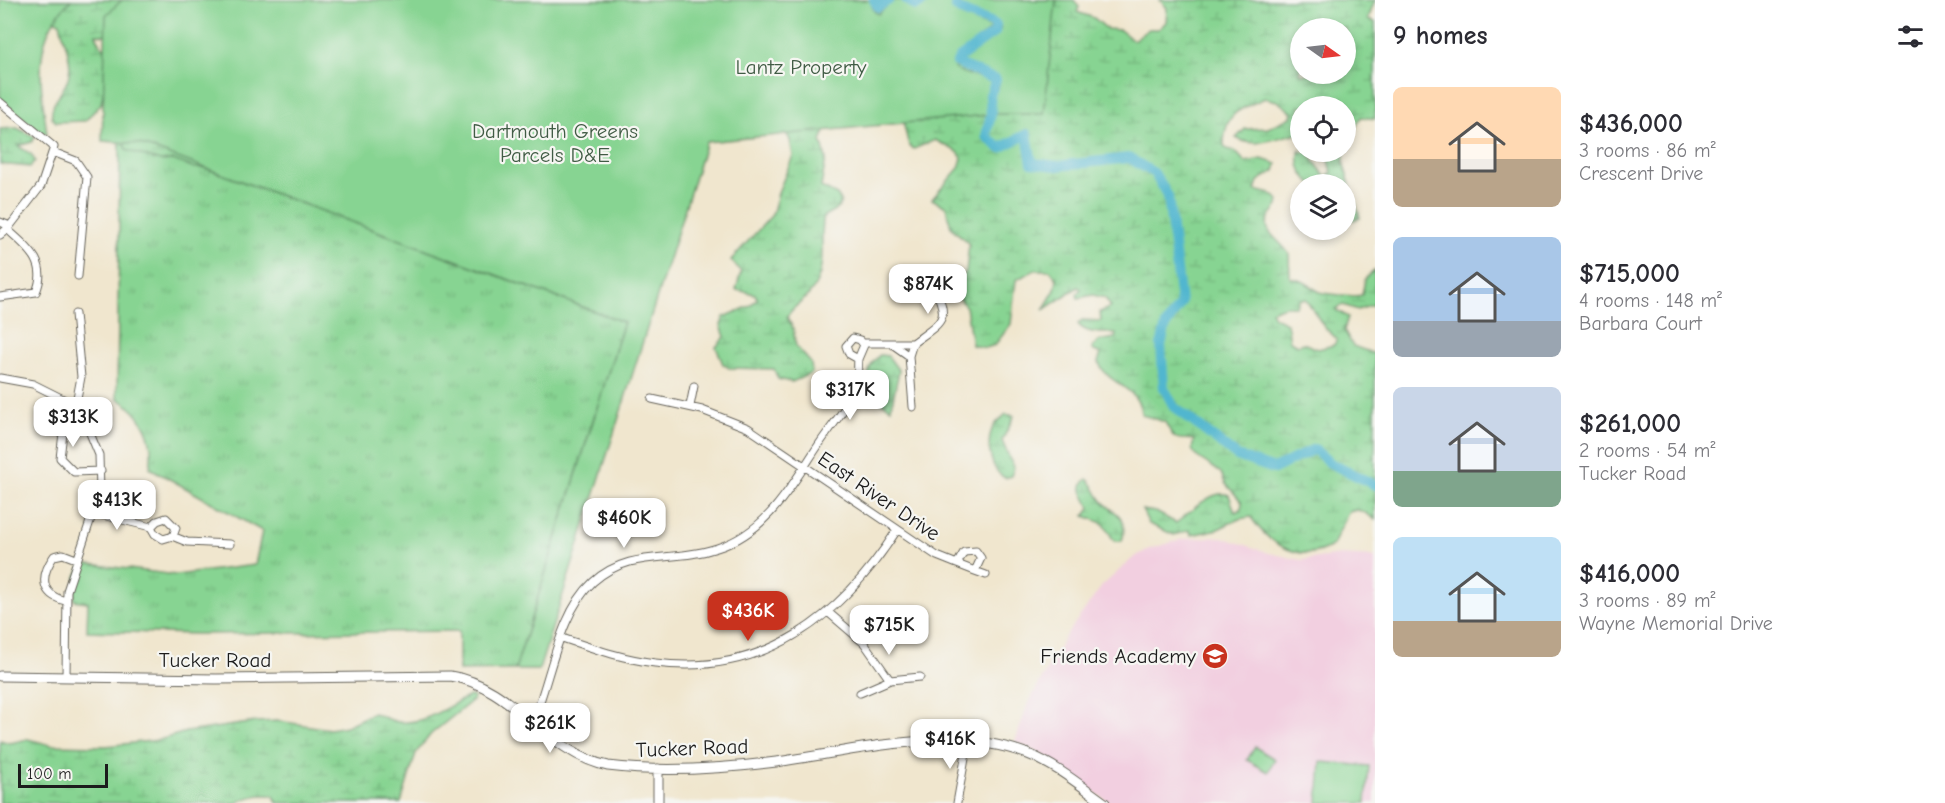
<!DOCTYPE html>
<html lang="en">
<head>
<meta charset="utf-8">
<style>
	body { margin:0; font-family:"Comic Neue",sans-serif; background:#f2f2f3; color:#2b2b33; height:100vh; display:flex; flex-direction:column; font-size:22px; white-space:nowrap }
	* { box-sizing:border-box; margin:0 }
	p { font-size:20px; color:#7c7c81 }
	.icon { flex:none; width:33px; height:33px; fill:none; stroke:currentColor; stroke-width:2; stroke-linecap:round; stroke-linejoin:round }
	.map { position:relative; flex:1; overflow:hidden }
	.details { display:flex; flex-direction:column; background:#fff; width:570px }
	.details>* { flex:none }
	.needle { width:39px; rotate:104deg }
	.tools { position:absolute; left:1290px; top:18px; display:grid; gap:12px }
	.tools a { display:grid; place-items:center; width:66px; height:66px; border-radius:50%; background:#fff; box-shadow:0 3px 9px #0003; font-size:30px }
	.scale { position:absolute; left:18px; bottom:15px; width:90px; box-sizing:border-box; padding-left:6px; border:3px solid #1c1c1c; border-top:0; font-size:16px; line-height:21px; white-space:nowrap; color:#1c1c1c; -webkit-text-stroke:4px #f6f6f2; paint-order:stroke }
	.price { position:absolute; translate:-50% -51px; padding:0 14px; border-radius:12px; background:#fff; color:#222; font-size:20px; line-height:39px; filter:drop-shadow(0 2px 3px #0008) }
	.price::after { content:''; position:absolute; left:50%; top:36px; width:18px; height:14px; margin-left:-9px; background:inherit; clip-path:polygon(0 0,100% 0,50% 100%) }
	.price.on { background:#c8321e; color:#fff }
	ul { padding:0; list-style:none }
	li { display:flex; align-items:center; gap:18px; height:150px; padding:0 18px }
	li span { display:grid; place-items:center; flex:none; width:168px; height:120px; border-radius:9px; color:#555 }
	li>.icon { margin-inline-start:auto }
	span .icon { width:72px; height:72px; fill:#fffc; stroke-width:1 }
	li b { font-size:26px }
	h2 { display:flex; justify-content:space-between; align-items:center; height:72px; padding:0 18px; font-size:26px }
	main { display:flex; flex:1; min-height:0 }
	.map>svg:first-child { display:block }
	.built { fill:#f2cfe0 }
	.grass { fill:url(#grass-tufts); stroke:#527857; stroke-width:1.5 }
	.wetland { fill:url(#wetland-marsh); stroke:#527857; stroke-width:1.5; fill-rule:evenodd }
	.green { fill:#87d492; stroke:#527857; stroke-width:1.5 }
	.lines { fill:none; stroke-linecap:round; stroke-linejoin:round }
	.river { stroke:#51b6cf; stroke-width:10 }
	.street-casing { stroke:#66635a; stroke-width:9 }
	.secondary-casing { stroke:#66635a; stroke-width:11 }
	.street { stroke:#fff; stroke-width:7 }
	.secondary { stroke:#fff; stroke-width:9 }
	.labels { text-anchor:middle; stroke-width:4.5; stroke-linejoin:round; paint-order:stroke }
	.park-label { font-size:21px; fill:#415c45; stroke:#f6f6f2 }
	.street-label { font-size:21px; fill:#1c1c1c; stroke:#f6f6f2 }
	.poi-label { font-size:21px; fill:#1c1c1c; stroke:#f6f6f2; text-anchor:end }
</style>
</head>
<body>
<main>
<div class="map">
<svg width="1375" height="803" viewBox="0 0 1375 803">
	<defs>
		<pattern id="grass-tufts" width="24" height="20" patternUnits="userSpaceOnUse" patternTransform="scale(1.5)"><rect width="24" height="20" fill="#87d492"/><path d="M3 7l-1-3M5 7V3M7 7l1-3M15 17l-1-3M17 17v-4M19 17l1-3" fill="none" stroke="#74b57d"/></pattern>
		<pattern id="wetland-marsh" width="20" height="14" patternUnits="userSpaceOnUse" patternTransform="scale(1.5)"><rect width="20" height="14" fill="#87d492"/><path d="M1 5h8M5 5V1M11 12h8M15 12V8" fill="none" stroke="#74b57d"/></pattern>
	</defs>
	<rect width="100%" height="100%" fill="#f6f6f2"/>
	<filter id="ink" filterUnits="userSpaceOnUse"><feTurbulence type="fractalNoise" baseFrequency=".0167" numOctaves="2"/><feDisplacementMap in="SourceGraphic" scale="12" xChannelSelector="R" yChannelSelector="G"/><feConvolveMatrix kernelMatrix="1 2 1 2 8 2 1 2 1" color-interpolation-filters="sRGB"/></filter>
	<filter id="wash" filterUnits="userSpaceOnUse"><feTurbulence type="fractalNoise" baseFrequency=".008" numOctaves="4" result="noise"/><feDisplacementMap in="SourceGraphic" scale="24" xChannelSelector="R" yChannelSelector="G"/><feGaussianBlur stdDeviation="1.35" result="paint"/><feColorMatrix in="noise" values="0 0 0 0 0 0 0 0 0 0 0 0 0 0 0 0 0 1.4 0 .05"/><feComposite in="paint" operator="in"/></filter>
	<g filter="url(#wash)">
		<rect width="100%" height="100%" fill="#f0e6ce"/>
		<path class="built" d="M 1222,537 L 1269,553 L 1301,560 L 1341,555 L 1375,557 L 1375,803 L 1110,803 L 1039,753 L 1015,742 L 1027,706 L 1064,638 L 1102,586 L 1133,558 L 1147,550 L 1182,539 Z"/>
		<path class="grass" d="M 120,142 L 140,144 L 624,322 L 515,670 L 459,671 L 459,631 L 197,634 L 87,631 L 88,602 L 74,600 L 76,577 L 82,563 L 176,575 L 255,565 L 262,531 L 150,468 C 155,438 143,413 117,398 Z"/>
		<path class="wetland" d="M 41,0 L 131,0 L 215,168 L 195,168 L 173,160 L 160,161 L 126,150 L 122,136 L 118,37 L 96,34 L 100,44 L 111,56 L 101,104 L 85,121 L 56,122 L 52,118 C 49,103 64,92 68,79 C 74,60 63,41 60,22 L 52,20 Z
			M 465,0 L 1074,0 L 1079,7 L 1077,12 L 1094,18 L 1107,29 L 1120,30 L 1133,40 L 1149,29 L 1159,29 L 1166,22 L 1167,8 L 1160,0 L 1375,0 L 1368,20 L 1375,22 L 1375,119 L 1361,117 L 1346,146 L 1346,106 L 1300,106 L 1300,133 C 1277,136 1258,150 1236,138 L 1245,129 L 1268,128 L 1291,117 L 1292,112 L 1277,101 L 1265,98 C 1246,107 1228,110 1225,134 C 1224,140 1223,143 1225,148 L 1236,152 L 1245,162 L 1262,159 L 1277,164 L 1275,171 L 1258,181 L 1255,190 L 1271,194 L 1279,200 L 1278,206 C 1253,232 1277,234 1289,254 L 1290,278 C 1304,279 1309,286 1320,292 C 1325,294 1357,297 1362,295 L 1365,279 L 1375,270 L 1375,304 L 1358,310 L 1343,305 L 1335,309 L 1348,317 L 1344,330 L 1353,346 L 1375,354 L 1375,520 C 1366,513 1358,506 1348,513 L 1333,545 C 1302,565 1269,545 1251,517 L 1239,519 L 1218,529 L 1191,535 L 1190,530 L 1174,535 L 1149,524 L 1142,510 L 1156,512 L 1176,523 C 1189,514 1212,488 1229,495 L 1235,512 L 1241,509 L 1242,502 L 1225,483 L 1221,473 L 1196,456 L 1192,449 L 1194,440 C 1172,438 1176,442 1165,422 L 1142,415 C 1137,384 1111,388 1098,362 L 1101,354 L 1094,351 L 1092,347 L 1099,341 L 1115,338 L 1116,334 C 1103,332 1086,335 1078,324 L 1082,320 L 1101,321 L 1100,312 L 1111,307 L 1105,298 L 1093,295 L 1078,298 L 1077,294 L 1081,289 L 1078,287 L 1043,310 L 1055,290 L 1057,279 L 1050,270 L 1035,270 L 1016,280 L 1011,324 L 995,345 L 986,348 L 972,345 L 966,307 L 953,290 L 966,272 L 969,244 L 951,227 L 946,207 L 932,199 L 959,168 L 962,158 L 958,152 L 935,140 L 914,149 L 909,146 L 903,122 L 826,130 L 821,140 L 826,158 L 821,187 L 837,195 L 841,201 L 838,208 L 824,216 C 819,238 826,261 817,282 C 808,302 793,304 787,317 L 793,328 L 796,346 L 811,363 L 812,373 L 792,382 L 778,379 L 774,369 L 729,368 L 723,364 L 716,347 L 725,337 L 721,325 L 724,317 L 750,306 L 757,299 L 755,294 L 736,290 L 741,272 L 731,260 L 772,215 L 779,190 L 793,156 L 790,140 L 785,131 L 747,111 L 473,266 L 454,252 ZM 1300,28 L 1346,28 L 1346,74 L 1300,74 ZM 1300,299 L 1306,299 L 1324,327 L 1337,339 L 1334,345 L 1318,349 L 1303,343 L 1297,345 L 1290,341 L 1287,323 L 1274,317 L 1271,311 L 1285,306 L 1296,306 Z
			M 17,128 L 35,137 L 32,142 L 18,146 L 31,154 L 35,161 L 30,167 L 0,164 L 0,129 Z
			M 1300,149 L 1300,152 L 1308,152 L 1326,178 L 1332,172 L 1327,152 L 1344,152 L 1344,165 L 1360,218 L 1346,222 L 1346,184 L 1312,184 C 1301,175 1296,163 1300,149 Z
			M 880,355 L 888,356 L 899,371 L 891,408 L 869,395 C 864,383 869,362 880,355 Z
			M 1006,414 L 1014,416 L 1002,441 L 1014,468 L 1011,476 L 1005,478 C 990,471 986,443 992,429 C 995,423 1001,419 1006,414 Z
			M 1087,479 C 1094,484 1095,491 1100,498 C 1111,514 1130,512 1122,541 L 1114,541 L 1104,524 L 1085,516 L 1090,508 C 1087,497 1075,489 1087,479 Z
			M 470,696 L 474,697 L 473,700 L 431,734 L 416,753 L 401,803 L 277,803 L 274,796 C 260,793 249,797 236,803 L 0,803 L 0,740 L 10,743 L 28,739 L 51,745 L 106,746 L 159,740 L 186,732 L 256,722 L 278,721 L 330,729 L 346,726 L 373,713 C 382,716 390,721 400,722 C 427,724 446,706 470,696 Z"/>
		<path class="green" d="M 0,0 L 71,0 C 30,38 41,85 47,134 L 42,134 L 0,99 Z
			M 122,0 L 870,0 L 874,11 L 878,14 L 894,0 L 903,0 L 917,8 L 929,0 L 953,0 L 953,8 L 960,15 L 992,28 L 956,57 L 954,68 C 965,78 983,74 993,83 L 987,93 L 987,115 L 706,142 L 539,670 L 515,670 L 624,322 L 140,144 L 102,141 L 106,15 Z
			M 958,0 L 1056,0 L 1044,114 L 994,114 L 993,96 L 999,85 L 998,79 L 968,66 L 962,61 L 996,36 L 1001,28 L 993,19 L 963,9 Z
			M 1255,747 L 1275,759 L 1268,772 L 1247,760 Z
			M 1321,762 L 1369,766 L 1366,803 L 1318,803 Z"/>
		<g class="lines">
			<path class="river" d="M 874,0 L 878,7 L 889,0
				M 906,0 L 916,6 L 925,0
				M 955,0 L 956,7 C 967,17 983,17 996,25 L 995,32 L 959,58 L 957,63 L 996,80 L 990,95 L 991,114 L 986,136 L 1000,148 L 1027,134 L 1032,163 L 1057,166 L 1129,158 L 1154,173 L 1168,196 L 1181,303 L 1166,325 L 1161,345 L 1164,388 L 1174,407 L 1237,456 L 1274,469 L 1314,449 L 1330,463 L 1375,485"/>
		</g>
	</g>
	<g filter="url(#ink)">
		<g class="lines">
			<g class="street-casing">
				<path id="street" d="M 0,102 L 54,147 L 41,186 L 10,226
					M 53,152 L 76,161 L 87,177 L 78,276
					M 0,222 L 10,226 L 7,229 C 27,247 49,262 36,292 L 0,297
					M 0,235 L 7,229
					M 75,314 L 81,377 L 77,398 L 65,417 L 60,458 L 74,472 L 101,471
					M 863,343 L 913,343 L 909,356 L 892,344
					M 913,343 C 943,321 951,320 933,285
					M 909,356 L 913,407
					M 0,378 L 33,384 L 63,399 L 87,426 L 99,455 L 100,491 L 67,591 L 66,677
					M 652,399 L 702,410 L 748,428 L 937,556 L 957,564 L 964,552 L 976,551 L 981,558 L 975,571 L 986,575
					M 690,406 L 694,386
					M 94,513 L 151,527 L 157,521 L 166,518 L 176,528 L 173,536 L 163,539 L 155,534 L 151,527
					M 172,536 L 187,542 L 230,544
					M 957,564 L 975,571
					M 66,601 C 40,595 40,576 54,556 L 63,554 L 76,559
					M 829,613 L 864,643 L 890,680 L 860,693
					M 562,638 C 592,648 623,659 655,663 C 765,677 841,617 897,530
					M 890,680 L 920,677
					M 532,723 C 551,680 558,614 593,582 C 630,548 674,563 717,548 C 770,531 793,482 822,440 C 834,423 849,405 856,386 C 859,376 857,368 858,359 L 849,354 L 846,346 L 853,338 L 860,340 L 864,345 L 858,359
					M 957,803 L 968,742"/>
			</g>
			<g class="secondary-casing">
				<path id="secondary" d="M 0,676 L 216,679 L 450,676 C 513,685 546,753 608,766 C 664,773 721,769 776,762 C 858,751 948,724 1028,754 C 1056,765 1081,786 1105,803
					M 658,803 L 658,769"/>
			</g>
			<use href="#street" class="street"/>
			<use href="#secondary" class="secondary"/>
		</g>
	</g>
	<defs>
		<g id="school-disc" transform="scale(1.35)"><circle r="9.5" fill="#c8321e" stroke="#f6f6f2"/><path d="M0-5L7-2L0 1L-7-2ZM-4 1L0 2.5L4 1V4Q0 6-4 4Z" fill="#fff"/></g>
	</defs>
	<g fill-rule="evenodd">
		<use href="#school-disc" x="1215" y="656"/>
	</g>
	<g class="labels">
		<g class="park-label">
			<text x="801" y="74">Lantz Property</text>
			<text x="555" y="138">Dartmouth Greens<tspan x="555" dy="24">Parcels D&amp;E</tspan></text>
		</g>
		<g class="street-label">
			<text transform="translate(879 496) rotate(34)" y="7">East River Drive</text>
			<text x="215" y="667">Tucker Road</text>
			<text transform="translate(692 748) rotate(-2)" y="7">Tucker Road</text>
		</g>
		<g class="poi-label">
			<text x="1196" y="663">Friends Academy</text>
		</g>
	</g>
</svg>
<div class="tools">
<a><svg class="needle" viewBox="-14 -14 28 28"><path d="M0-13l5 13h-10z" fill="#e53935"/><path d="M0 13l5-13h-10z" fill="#7c7c81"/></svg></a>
<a><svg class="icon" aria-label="locate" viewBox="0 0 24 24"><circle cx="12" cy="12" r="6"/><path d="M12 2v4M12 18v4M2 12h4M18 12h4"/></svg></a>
<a><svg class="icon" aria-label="layers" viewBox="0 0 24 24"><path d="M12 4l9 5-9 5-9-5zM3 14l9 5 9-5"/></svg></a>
</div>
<div class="scale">100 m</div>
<b class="price" style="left:928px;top:315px">$874K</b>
<b class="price" style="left:850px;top:421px">$317K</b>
<b class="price" style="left:73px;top:448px">$313K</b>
<b class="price" style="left:117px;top:531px">$413K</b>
<b class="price" style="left:624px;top:549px">$460K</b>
<b class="price on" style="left:748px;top:642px">$436K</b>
<b class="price" style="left:889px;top:656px">$715K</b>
<b class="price" style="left:550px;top:754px">$261K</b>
<b class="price" style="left:950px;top:770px">$416K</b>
</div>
<section class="details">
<h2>9 homes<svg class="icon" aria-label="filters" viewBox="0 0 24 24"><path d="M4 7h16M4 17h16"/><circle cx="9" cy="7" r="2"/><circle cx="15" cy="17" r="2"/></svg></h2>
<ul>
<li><span style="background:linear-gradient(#ffd9b3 60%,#b9a48a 0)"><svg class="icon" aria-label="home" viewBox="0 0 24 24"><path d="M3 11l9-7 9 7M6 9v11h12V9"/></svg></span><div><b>$436,000</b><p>3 rooms · 86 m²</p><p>Crescent Drive</p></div></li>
<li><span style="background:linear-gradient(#a9c7e8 70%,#9aa5b1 0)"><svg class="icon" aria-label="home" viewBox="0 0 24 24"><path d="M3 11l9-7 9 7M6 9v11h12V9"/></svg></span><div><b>$715,000</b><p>4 rooms · 148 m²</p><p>Barbara Court</p></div></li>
<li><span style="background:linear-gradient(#c9d6e8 70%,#7fa58c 0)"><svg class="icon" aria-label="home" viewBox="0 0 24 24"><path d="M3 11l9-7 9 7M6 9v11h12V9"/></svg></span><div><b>$261,000</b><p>2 rooms · 54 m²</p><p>Tucker Road</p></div></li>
<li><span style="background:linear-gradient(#bfe0f5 70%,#b9a48a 0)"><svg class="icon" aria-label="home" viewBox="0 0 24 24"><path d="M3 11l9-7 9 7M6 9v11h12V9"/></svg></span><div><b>$416,000</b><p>3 rooms · 89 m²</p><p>Wayne Memorial Drive</p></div></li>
</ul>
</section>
</main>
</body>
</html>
